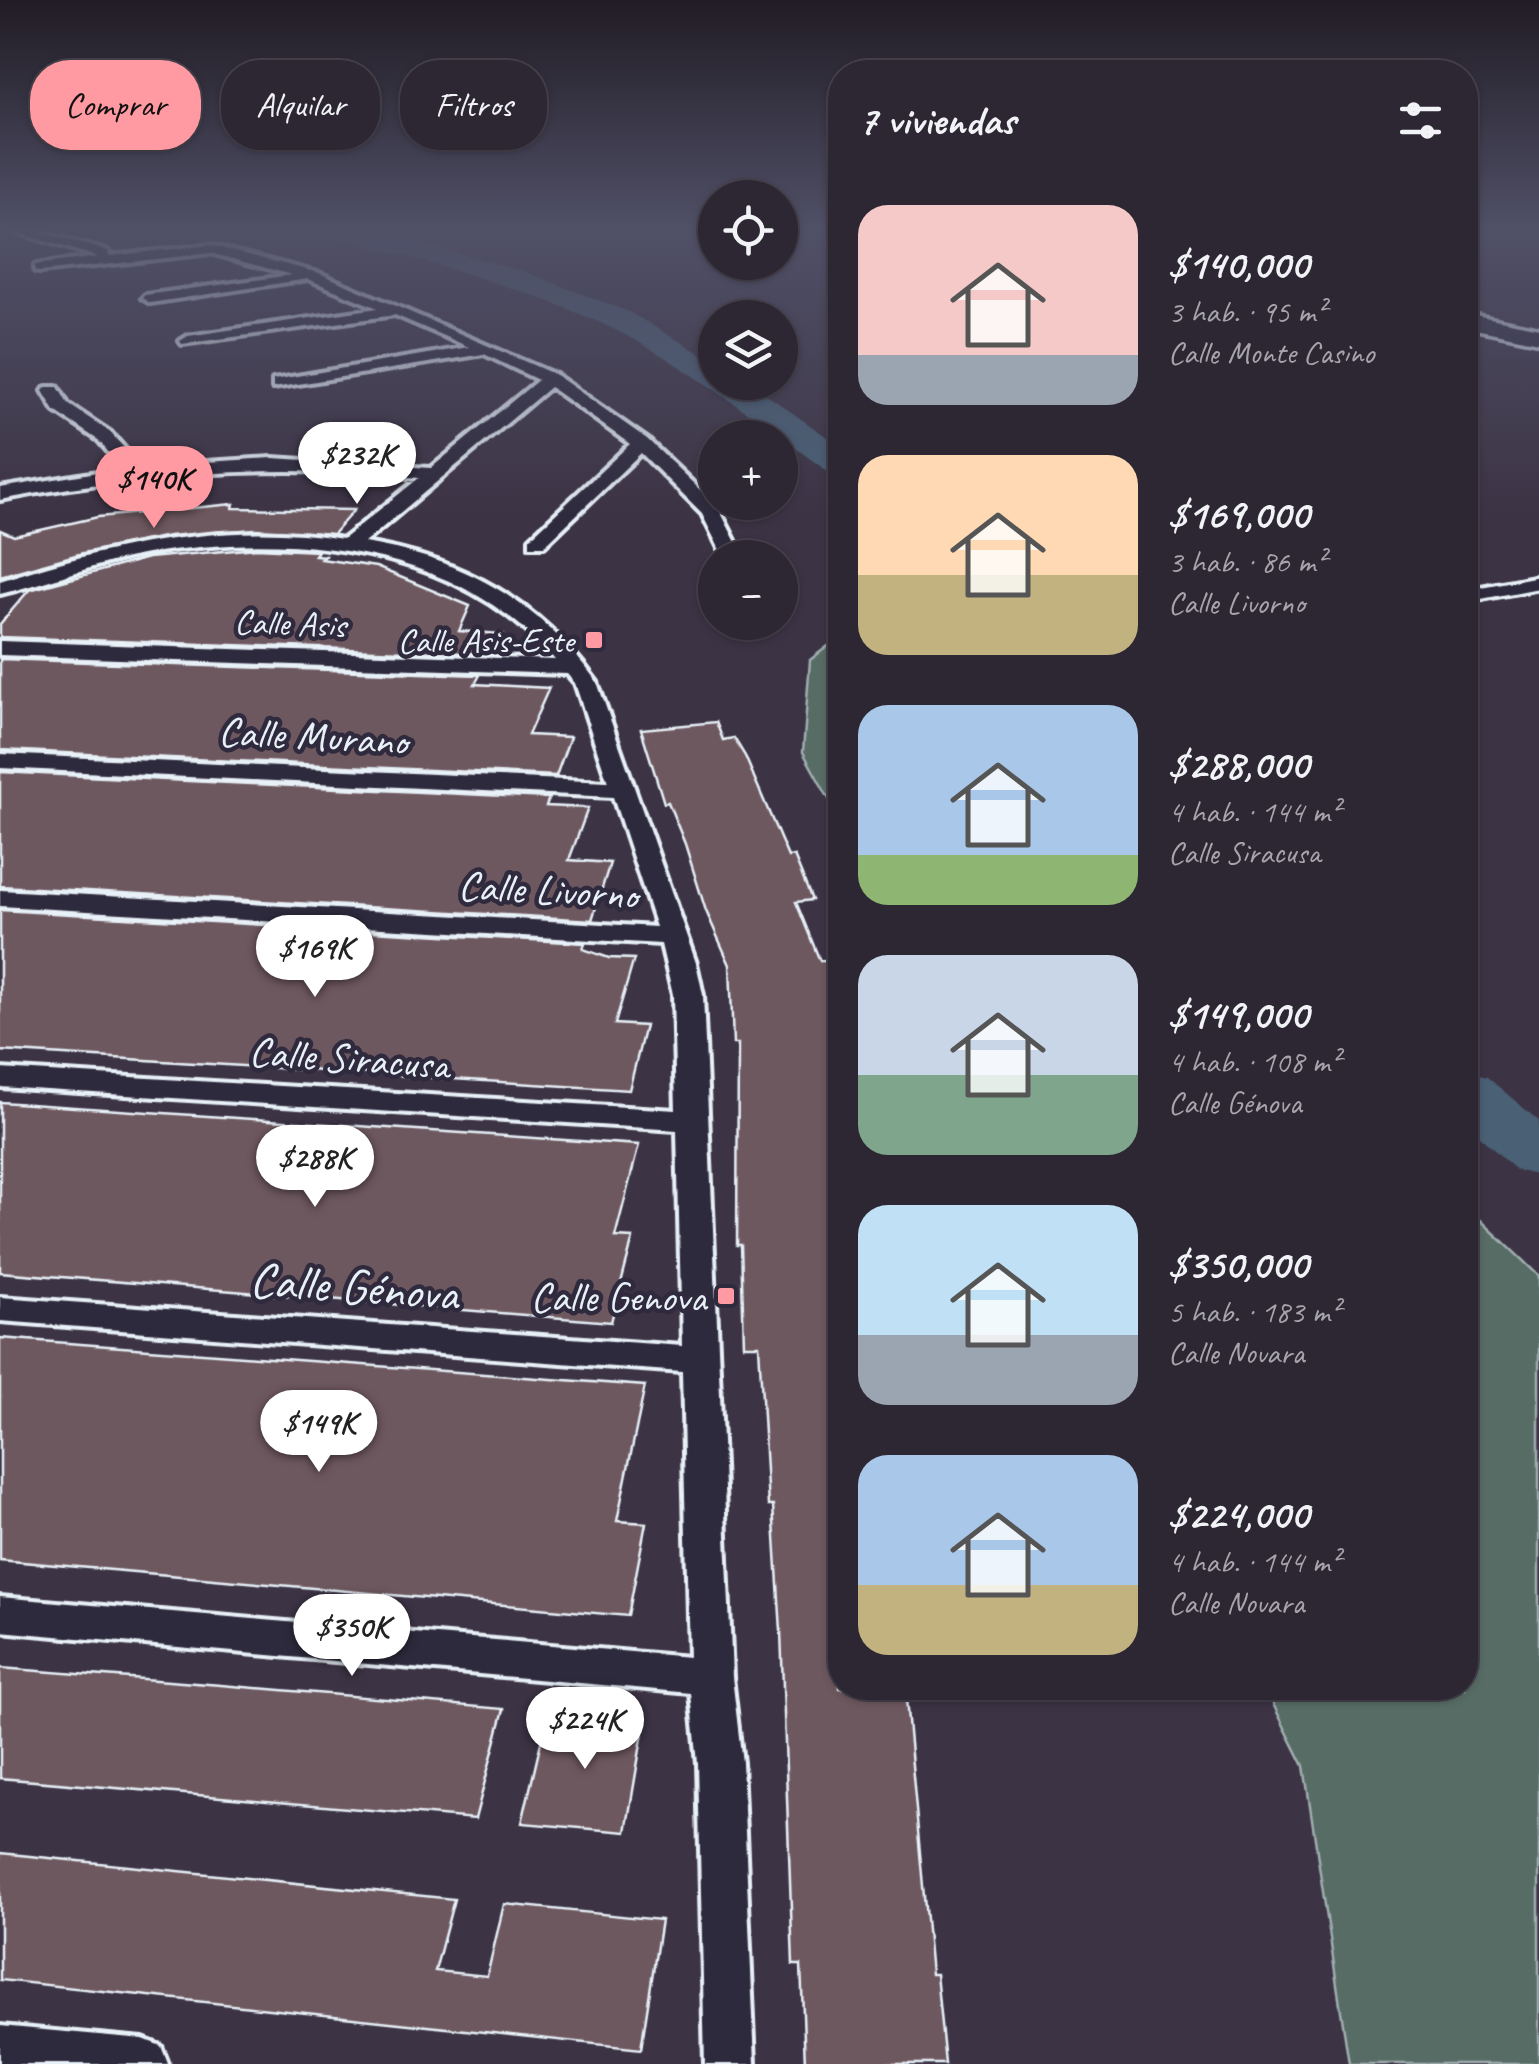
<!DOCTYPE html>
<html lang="es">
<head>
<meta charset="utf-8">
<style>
	body { margin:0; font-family:Caveat,sans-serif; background:#39323f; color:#f1f3f6; height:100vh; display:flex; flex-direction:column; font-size:38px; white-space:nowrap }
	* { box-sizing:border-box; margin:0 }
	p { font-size:32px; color:#a7a5ac }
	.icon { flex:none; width:55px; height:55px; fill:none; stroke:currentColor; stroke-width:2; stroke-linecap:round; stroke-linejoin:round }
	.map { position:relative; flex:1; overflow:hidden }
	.details { position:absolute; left:828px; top:60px; width:650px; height:1640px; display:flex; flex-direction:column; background:#2d2633; border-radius:40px; box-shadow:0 2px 8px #0004,0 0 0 2px #48434e }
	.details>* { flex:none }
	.hud { position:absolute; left:30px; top:60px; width:648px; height:90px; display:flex; gap:20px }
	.controls { position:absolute; left:698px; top:180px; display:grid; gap:20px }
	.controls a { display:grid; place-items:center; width:100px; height:100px; border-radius:50%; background:#2d2633; box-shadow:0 2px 8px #0004,0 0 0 2px #48434e; font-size:50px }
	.price { position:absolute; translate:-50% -85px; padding:0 22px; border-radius:35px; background:#fff; color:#222; font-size:32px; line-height:65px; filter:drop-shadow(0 2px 5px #0008) }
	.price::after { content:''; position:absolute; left:50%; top:60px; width:30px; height:22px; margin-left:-15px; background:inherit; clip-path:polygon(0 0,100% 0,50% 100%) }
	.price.active { background:#ff9aa2; color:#111 }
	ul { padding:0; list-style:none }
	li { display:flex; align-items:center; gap:30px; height:250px; padding:0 30px }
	li span { display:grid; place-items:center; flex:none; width:280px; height:200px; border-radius:30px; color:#555 }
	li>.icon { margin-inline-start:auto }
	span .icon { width:120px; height:120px; fill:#fffc; stroke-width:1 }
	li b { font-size:42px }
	h2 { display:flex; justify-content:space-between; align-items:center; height:120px; padding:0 30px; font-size:42px }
	.tag { padding:0 35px; border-radius:40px; background:#2d2633; box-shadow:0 2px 8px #0004,0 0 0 2px #48434e; font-size:35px; line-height:90px }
	.tag.active { background:#ff9aa2; color:#111 }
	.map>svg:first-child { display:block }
	.green { fill:#586c66; stroke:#a0aeaf; stroke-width:2.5 }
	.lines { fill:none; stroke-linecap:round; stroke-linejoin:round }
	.river { fill:#4a6074; fill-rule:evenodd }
	.building { fill:#6e585e; stroke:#e8f1f8; stroke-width:2.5 }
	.street-casing { stroke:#e8f1f8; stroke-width:8 }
	.secondary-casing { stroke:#e8f1f8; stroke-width:7 }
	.street { fill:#2f2a3d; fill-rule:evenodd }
	.secondary { fill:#2f2a3d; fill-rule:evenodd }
	.poi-dot { fill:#ff9aa2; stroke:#2f2a3d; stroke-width:4 }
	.labels { text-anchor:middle; stroke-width:9; stroke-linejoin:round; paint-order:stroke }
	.far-street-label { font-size:35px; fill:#e8f1f8; stroke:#2f2a3d }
	.far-poi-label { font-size:35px; fill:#e8f1f8; stroke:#2f2a3d; text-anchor:end }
	.street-label { font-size:42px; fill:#e8f1f8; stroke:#2f2a3d }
	.poi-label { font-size:42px; fill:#e8f1f8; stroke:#2f2a3d; text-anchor:end }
	.near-street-label { font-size:50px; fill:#e8f1f8; stroke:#2f2a3d }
</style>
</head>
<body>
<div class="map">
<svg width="1539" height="2064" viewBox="0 0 1539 2064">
	<rect width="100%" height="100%" fill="#3c3344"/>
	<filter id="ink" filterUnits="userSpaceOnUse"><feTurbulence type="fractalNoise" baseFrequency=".01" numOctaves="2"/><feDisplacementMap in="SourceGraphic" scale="20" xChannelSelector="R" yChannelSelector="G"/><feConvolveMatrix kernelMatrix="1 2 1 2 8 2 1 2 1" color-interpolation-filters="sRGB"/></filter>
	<g filter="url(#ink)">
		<path class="green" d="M 840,637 L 840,819 L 803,752 L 810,660 Z
			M 1465,1205 L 1539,1276 L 1539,2064 L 1349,2064 L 1304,1766 L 1265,1688 L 1465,1688 Z"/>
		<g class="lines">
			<path class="river" d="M 334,231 L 380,231 L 528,273 L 629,312 L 715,362 L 715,382 L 748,382 L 840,446 L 840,474 L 827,471 C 755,419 685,363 605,325 C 520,285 428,263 338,237 Z
				M 1465,1071 L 1487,1077 L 1539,1121 L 1539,1176 L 1516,1170 L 1465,1123 Z"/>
		</g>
		<path class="building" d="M 234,504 L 233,508 L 354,510 L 333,534 L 256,529 L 169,536 L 83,553 L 0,576 L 0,530 L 14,536 L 98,517 Z
			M 257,548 L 318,551 L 315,555 L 325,556 L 321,559 L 376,567 L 470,606 L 459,631 L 503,634 L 492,654 L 0,637 L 0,624 L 29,590 L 148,558 Z
			M 0,659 L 480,675 L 475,684 L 549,688 L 528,735 L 570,737 L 556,776 L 0,750 Z
			M 716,722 L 723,740 L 734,738 L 745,756 L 788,857 L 794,856 L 812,900 L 796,902 L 820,961 L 840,961 L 840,1688 L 905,1688 L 931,1974 L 936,1974 L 945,2064 L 805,2064 L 801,1965 L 793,1965 L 781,1631 L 773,1506 L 768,1506 L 759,1345 L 744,1345 L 741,1245 L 737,1245 L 738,1044 L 733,1044 L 730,965 L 706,911 L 685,844 L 668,802 L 664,803 L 641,729 Z
			M 0,772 L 549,798 L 546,806 L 588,808 L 569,860 L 610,863 L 592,920 L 0,886 Z
			M 0,910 L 585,943 L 583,949 L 609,958 L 634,959 L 615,1024 L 645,1026 L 629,1090 L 0,1051 Z
			M 0,1102 L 639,1145 L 615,1237 L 633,1238 L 611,1322 L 0,1272 Z
			M 0,1338 L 645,1386 L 617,1521 L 646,1523 L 628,1616 L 0,1560 Z
			M 0,1668 L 221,1685 L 504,1709 L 475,1819 L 0,1778 Z
			M 548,1712 L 645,1720 L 626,1832 L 522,1823 Z
			M 0,1853 L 454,1899 L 435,1971 L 487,1976 L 504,1904 L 661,1920 L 641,2049 L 0,1980 Z"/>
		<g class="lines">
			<g class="street-casing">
				<path id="street" d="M 12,231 L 35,231 L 108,251 L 109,256 L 210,245 L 319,273 L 556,375 L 647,439 L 718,507 L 744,558 L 724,558 L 702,514 L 641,453 L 544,546 L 530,546 L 530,538 L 630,444 L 550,387 L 364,543 C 465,559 539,602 597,682 L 696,963 L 703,995 L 732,1677 L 742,1763 L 755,2064 L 705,2064 L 698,1763 L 691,1693 L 0,1631 L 0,1597 L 689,1657 L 682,1372 L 0,1321 L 0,1297 L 682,1346 L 677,1130 L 0,1087 L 0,1069 L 676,1110 L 673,995 L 661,944 L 0,906 L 0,890 L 656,927 L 613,797 L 0,768 L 0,754 L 608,782 L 575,683 L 567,674 L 0,655 L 0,641 L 555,660 C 458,545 288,530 147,554 C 96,563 50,582 0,594 L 0,581 C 110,545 228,520 343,539 L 419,478 C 278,463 139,473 0,500 L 0,488 L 122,468 L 98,440 L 55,411 L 43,391 L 46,387 L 58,387 L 68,404 L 110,432 L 140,466 L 273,458 L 431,468 L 538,380 L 484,354 L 273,388 L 273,380 L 279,379 L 469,347 L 395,315 L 182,344 L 180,341 L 188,336 L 378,308 L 308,279 L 150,303 L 142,298 L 145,295 L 292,275 L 210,253 L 40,272 L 35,271 L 35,265 L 98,257 Z
					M 1539,576 L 1539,588 L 1465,602 L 1465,590 Z
					M 0,2026 L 143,2039 L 161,2046 L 168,2064 L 0,2064 Z"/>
			</g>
			<g class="secondary-casing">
				<path id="secondary" d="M 1465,313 L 1539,328 L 1539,342 L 1465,327 Z"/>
			</g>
			<use href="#street" class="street"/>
			<use href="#secondary" class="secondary"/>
		</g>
	</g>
	<linearGradient id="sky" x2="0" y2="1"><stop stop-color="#211c25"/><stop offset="0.44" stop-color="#505067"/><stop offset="1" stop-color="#505067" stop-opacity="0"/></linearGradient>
	<rect width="1539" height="520" fill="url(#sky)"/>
	<g class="poi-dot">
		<rect x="584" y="630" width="20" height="20" rx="5"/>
		<rect x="716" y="1286" width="20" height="20" rx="5"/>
	</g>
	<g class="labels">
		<g class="far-street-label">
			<text transform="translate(290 623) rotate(2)" y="12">Calle Asis</text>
		</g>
		<g class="far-poi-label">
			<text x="574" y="652">Calle Asis-Este</text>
		</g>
		<g class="street-label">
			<text transform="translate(313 735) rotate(3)" y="15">Calle Murano</text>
			<text transform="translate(548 889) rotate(3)" y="15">Calle Livorno</text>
			<text transform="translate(349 1057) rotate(4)" y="15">Calle Siracusa</text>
		</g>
		<g class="poi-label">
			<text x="706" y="1311">Calle Genova</text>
		</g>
		<g class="near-street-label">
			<text transform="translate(354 1285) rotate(4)" y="18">Calle Génova</text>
		</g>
	</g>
</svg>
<div class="controls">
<a><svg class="icon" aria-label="locate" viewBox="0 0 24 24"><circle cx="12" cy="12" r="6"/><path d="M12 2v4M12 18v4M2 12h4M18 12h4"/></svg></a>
<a><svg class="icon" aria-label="layers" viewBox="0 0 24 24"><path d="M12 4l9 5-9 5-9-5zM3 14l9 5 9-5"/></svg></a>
<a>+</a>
<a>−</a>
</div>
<b class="price" style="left:357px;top:507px">$232K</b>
<b class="price active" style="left:154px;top:531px">$140K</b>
<b class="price" style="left:315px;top:1000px">$169K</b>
<b class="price" style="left:315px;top:1210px">$288K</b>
<b class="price" style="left:319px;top:1475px">$149K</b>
<b class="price" style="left:352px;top:1679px">$350K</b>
<b class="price" style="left:585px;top:1772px">$224K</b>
<div class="hud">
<a class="tag active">Comprar</a>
<a class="tag">Alquilar</a>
<a class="tag">Filtros</a>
</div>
<section class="details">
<h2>7 viviendas<svg class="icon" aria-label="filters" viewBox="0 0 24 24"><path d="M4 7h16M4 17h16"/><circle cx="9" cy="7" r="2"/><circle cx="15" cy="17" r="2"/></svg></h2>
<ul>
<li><span style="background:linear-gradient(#f6c9c9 75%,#9aa5b1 0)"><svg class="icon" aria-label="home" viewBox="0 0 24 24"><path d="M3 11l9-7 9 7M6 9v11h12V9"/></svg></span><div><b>$140,000</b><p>3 hab. · 95 m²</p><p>Calle Monte Casino</p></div></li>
<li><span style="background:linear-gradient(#ffd9b3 60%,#c2b280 0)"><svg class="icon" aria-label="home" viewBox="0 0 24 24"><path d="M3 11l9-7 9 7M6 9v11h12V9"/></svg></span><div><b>$169,000</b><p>3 hab. · 86 m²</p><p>Calle Livorno</p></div></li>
<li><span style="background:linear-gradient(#a9c7e8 75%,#8fb573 0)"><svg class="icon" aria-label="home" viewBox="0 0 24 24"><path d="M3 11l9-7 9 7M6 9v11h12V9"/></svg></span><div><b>$288,000</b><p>4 hab. · 144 m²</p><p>Calle Siracusa</p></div></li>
<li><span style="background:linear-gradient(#c9d6e8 60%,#7fa58c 0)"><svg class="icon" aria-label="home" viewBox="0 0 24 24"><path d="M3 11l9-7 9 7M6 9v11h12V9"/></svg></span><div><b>$149,000</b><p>4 hab. · 108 m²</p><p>Calle Génova</p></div></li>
<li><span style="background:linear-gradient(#bfe0f5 65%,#9aa5b1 0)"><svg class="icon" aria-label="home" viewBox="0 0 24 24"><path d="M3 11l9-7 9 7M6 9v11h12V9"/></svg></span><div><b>$350,000</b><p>5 hab. · 183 m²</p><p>Calle Novara</p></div></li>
<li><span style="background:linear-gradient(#a9c7e8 65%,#c2b280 0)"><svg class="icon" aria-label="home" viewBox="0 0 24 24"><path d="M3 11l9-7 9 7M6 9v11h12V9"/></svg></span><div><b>$224,000</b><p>4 hab. · 144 m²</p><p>Calle Novara</p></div></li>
</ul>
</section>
</div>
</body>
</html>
